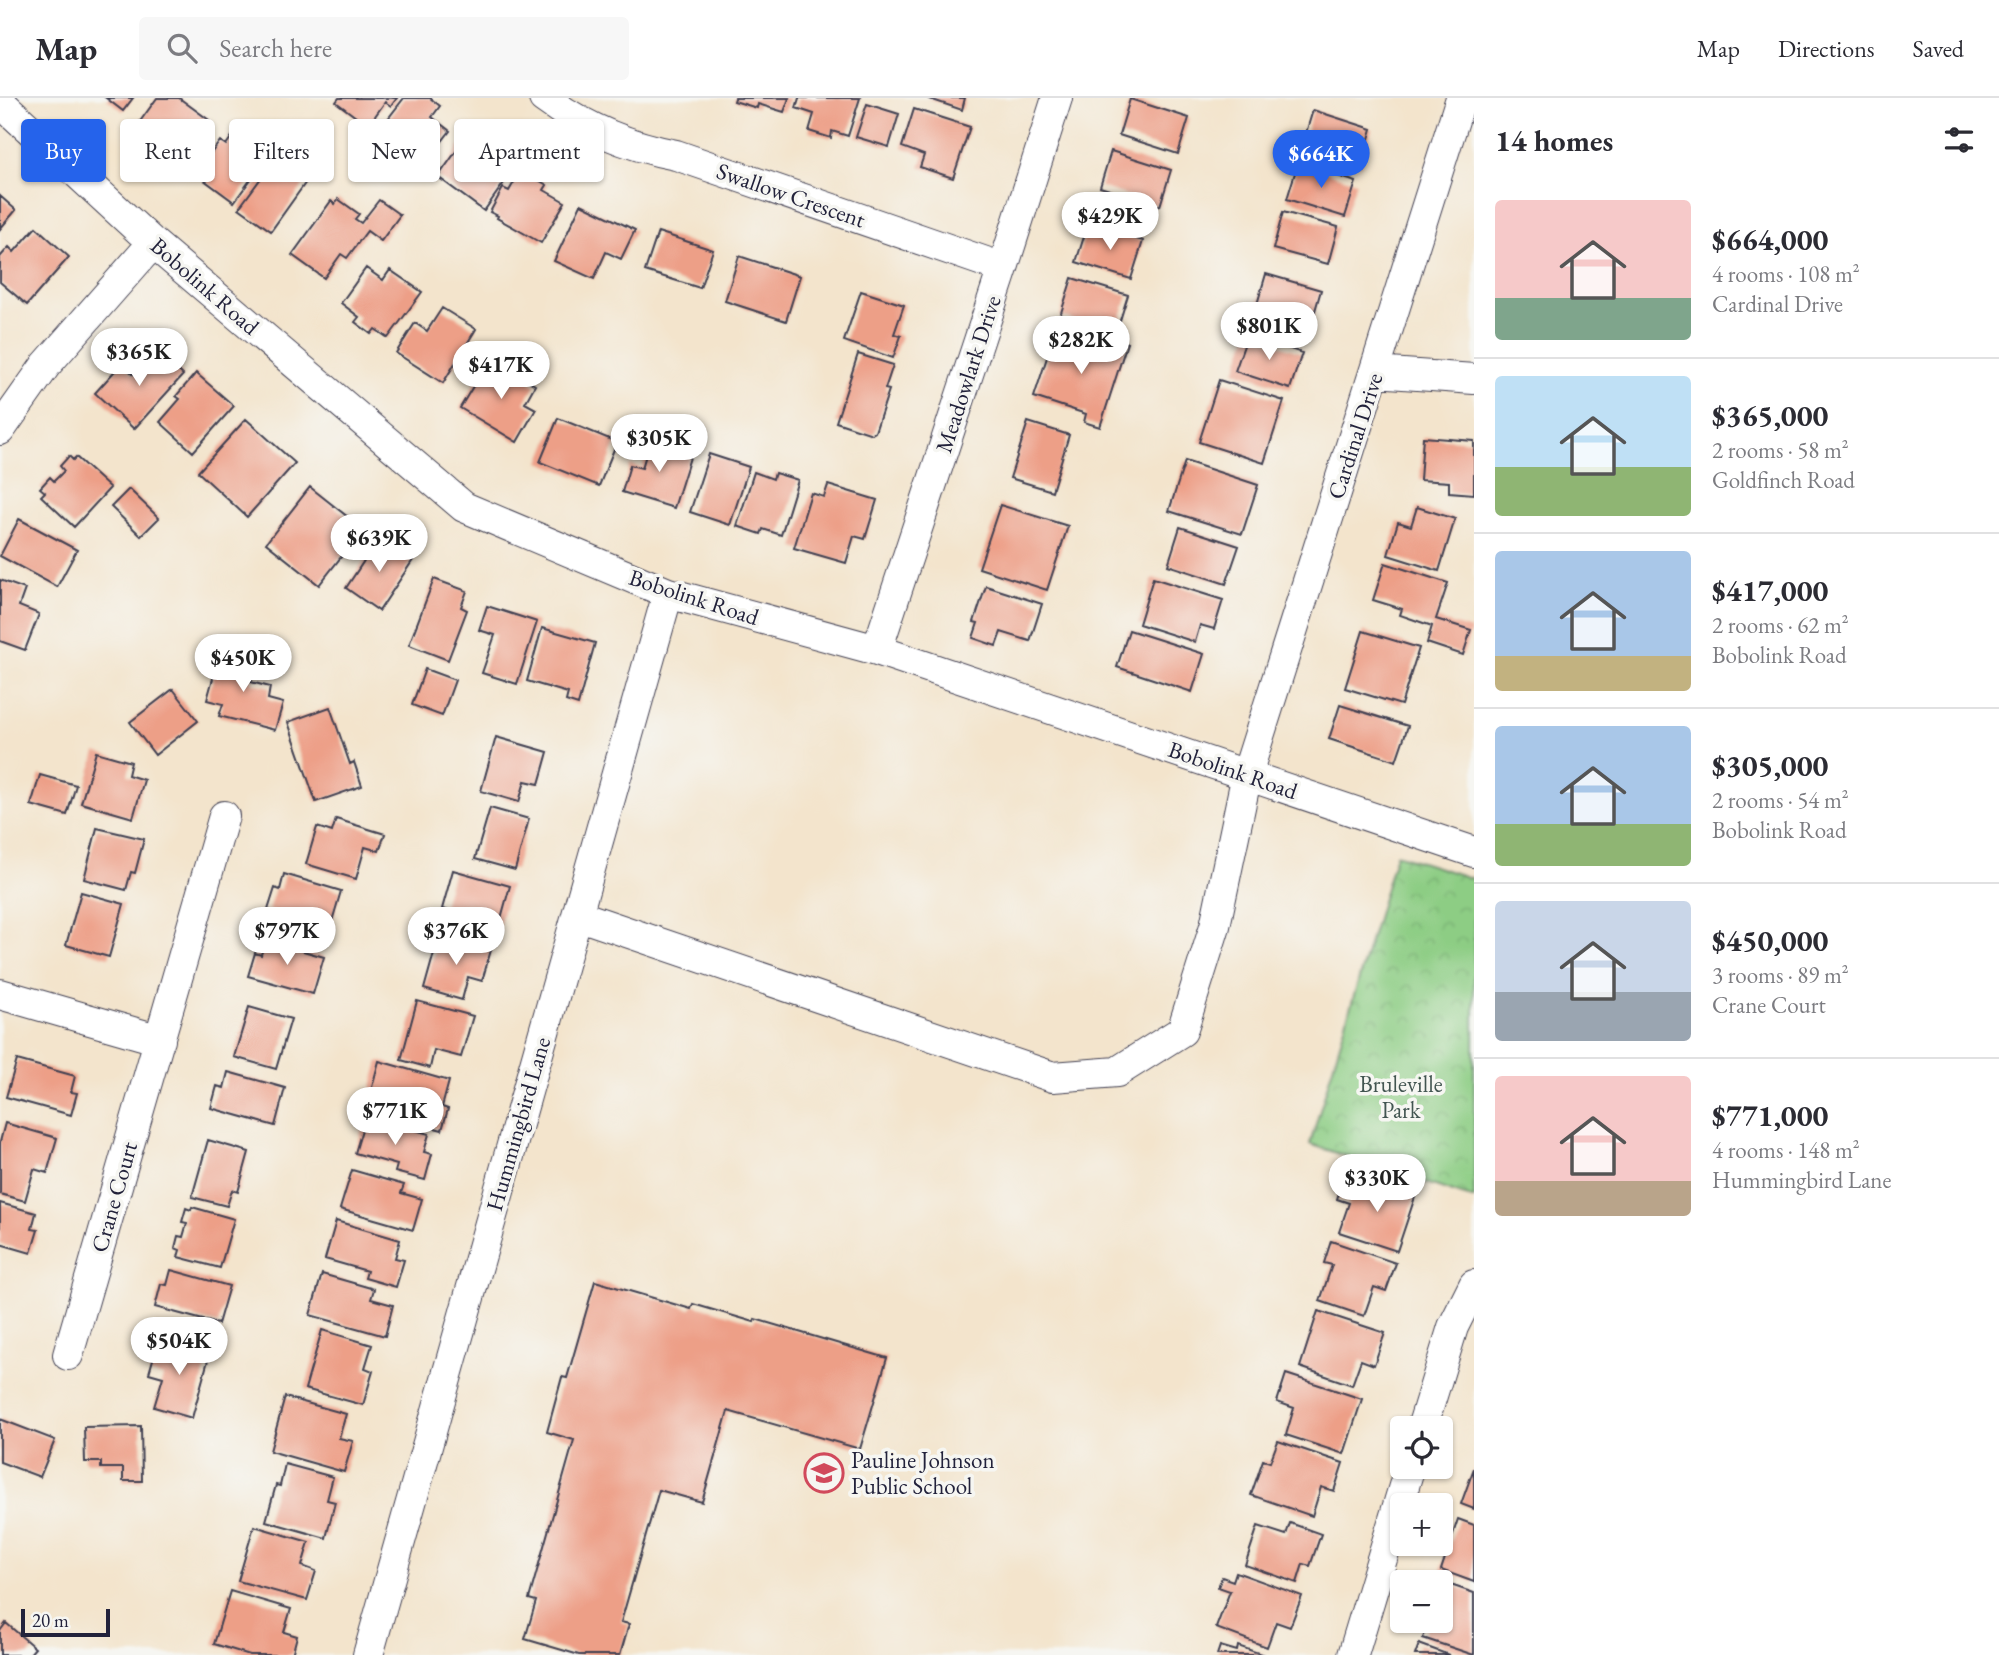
<!DOCTYPE html>
<html lang="en">
<head>
<meta charset="utf-8">
<style>
	body { margin:0; font-family:"EB Garamond",serif; background:#f7f7f7; color:#2b2b33; height:100vh; display:flex; flex-direction:column; font-size:26px; white-space:nowrap }
	* { box-sizing:border-box; margin:0 }
	p { font-size:23px; color:#7c7c81 }
	.icon { flex:none; width:38px; height:38px; fill:none; stroke:currentColor; stroke-width:2; stroke-linecap:round; stroke-linejoin:round }
	.map { position:relative; flex:1; overflow:hidden }
	.drawer { display:flex; flex-direction:column; background:#fff; width:525px }
	.drawer>* { flex:none }
	.guide { position:absolute; left:21px; top:21px; width:665px; height:63px; display:flex; gap:14px }
	.controls { position:absolute; left:1390px; top:1318px; display:grid; gap:14px }
	.controls a { display:grid; place-items:center; width:63px; height:63px; border-radius:7px; background:#fff; box-shadow:0 2px 5px #0004; font-size:35px }
	.scale { position:absolute; left:21px; bottom:18px; width:89px; box-sizing:border-box; padding-left:7px; border:4px solid #22223b; border-top:0; font-size:19px; line-height:24px; white-space:nowrap; color:#22223b; -webkit-text-stroke:5px #f6f6f2; paint-order:stroke }
	.price { position:absolute; translate:-50% -60px; padding:0 16px; border-radius:24px; background:#fff; color:#222; font-size:23px; line-height:46px; filter:drop-shadow(0 2px 4px #0008) }
	.price::after { content:''; position:absolute; left:50%; top:42px; width:21px; height:16px; margin-left:-10px; background:inherit; clip-path:polygon(0 0,100% 0,50% 100%) }
	.price.active { background:#2563eb; color:#fff }
	ul { padding:0; list-style:none }
	li { display:flex; align-items:center; gap:21px; height:175px; padding:0 21px }
	li+li { border-top:2px solid #e1e1e2 }
	li span { display:grid; place-items:center; flex:none; width:196px; height:140px; border-radius:7px; color:#555 }
	li>.icon { margin-inline-start:auto }
	span .icon { width:84px; height:84px; fill:#fffc; stroke-width:1 }
	li b { font-size:30px }
	h2 { display:flex; justify-content:space-between; align-items:center; height:84px; padding:0 21px; font-size:30px }
	.tag { padding:0 24px; border-radius:7px; background:#fff; box-shadow:0 2px 5px #0004; font-size:24px; line-height:63px }
	.tag.active { background:#2563eb; color:#fff }
	header { display:flex; align-items:center; gap:42px; box-sizing:border-box; height:98px; padding:0 35px; background:#fff; border-bottom:2px solid #e1e1e2 }
	header strong { font-size:33px }
	nav { display:flex; gap:38px; margin-inline-start:auto; font-size:24px }
	.search { width:490px; height:63px; background:#f7f7f7; display:flex; align-items:center; gap:18px; box-sizing:border-box; padding:0 24px; border-radius:7px; color:#7c7c81; font-size:26px }
	main { display:flex; flex:1; min-height:0 }
	.map>svg:first-child { display:block }
	.park { fill:url(#park-crowns); stroke:#587860; stroke-width:2 }
	.building { fill:#ed9f87 }
	.lines { fill:none; stroke-linecap:round; stroke-linejoin:round }
	.street-casing { stroke:#413f51; stroke-width:32 }
	.street { stroke:#fff; stroke-width:30 }
	.labels { text-anchor:middle; stroke-width:7; stroke-linejoin:round; paint-order:stroke }
	.street-label { font-size:23px; fill:#22223b; stroke:#f6f6f2 }
	.park-label { font-size:23px; fill:#425551; stroke:#f6f6f2 }
	.poi-label { font-size:23px; fill:#22223b; stroke:#f6f6f2; text-anchor:start }
</style>
</head>
<body>
<header>
<strong>Map</strong>
<div class="search"><svg class="icon" aria-label="search" viewBox="0 0 24 24"><circle cx="10" cy="10" r="6"/><path d="M15 15l6 6"/></svg>Search here</div>
<nav><a>Map</a><a>Directions</a><a>Saved</a></nav>
</header>
<main>
<div class="map">
<svg width="1474" height="1557" viewBox="0 0 1474 1557">
	<defs>
		<pattern id="park-crowns" width="20" height="18" patternUnits="userSpaceOnUse" patternTransform="scale(1.75)"><rect width="20" height="18" fill="#8dcd84"/><path d="M2 6a3 3 0 1 1 6 0M12 15a3 3 0 1 1 6 0" fill="none" stroke="#79b073"/></pattern>
	</defs>
	<rect width="100%" height="100%" fill="#f6f6f2"/>
	<filter id="ink" filterUnits="userSpaceOnUse"><feTurbulence type="fractalNoise" baseFrequency=".0143" numOctaves="2"/><feDisplacementMap in="SourceGraphic" scale="14" xChannelSelector="R" yChannelSelector="G"/><feConvolveMatrix kernelMatrix="1 2 1 2 8 2 1 2 1" color-interpolation-filters="sRGB"/></filter>
	<filter id="wash" filterUnits="userSpaceOnUse"><feTurbulence type="fractalNoise" baseFrequency=".00686" numOctaves="4" result="noise"/><feDisplacementMap in="SourceGraphic" scale="28" xChannelSelector="R" yChannelSelector="G"/><feGaussianBlur stdDeviation="1.57" result="paint"/><feColorMatrix in="noise" values="0 0 0 0 0 0 0 0 0 0 0 0 0 0 0 0 0 1.4 0 .05"/><feComposite in="paint" operator="in"/></filter>
	<g filter="url(#wash)">
		<rect width="100%" height="100%" fill="#f3e4cc"/>
		<path class="park" d="M 1396,756 L 1474,781 L 1474,1101 L 1310,1046 Z"/>
		<g id="blocks">
			<path class="building" d="M 106,0 L 133,0 L 123,13 Z
				M 157,0 L 179,0 L 209,22 L 184,57 L 168,45 L 164,50 L 136,29 Z
				M 339,0 L 397,0 L 391,8 L 385,4 L 368,28 L 336,4 Z
				M 404,0 L 430,0 L 440,8 L 432,19 L 450,33 L 419,73 L 402,60 L 408,52 L 380,31 Z
				M 735,0 L 789,0 L 784,14 L 758,6 L 757,10 L 734,3 Z
				M 799,0 L 860,0 L 848,38 L 832,33 L 831,40 L 809,33 L 814,16 L 796,10 Z
				M 927,0 L 965,0 L 962,12 Z
				M 1130,1 L 1189,20 L 1178,56 L 1119,37 Z
				M 867,6 L 899,16 L 889,49 L 856,39 Z
				M 914,11 L 970,29 L 953,80 L 920,69 L 924,57 L 902,49 Z
				M 1313,12 L 1372,31 L 1361,67 L 1302,48 Z
				M 238,30 L 271,54 L 234,104 L 196,76 L 220,43 L 226,47 Z
				M 460,48 L 477,60 L 484,51 L 513,72 L 484,113 L 438,79 Z
				M 1111,53 L 1171,72 L 1160,108 L 1100,89 Z
				M 275,61 L 306,84 L 271,133 L 239,110 Z
				M 1298,65 L 1356,84 L 1345,119 L 1287,101 Z
				M 521,72 L 547,87 L 544,92 L 565,104 L 541,145 L 497,120 L 498,118 L 490,114 L 503,90 L 509,93 Z
				M 0,98 L 16,112 L 0,131 Z
				M 338,101 L 359,116 L 355,121 L 361,125 L 379,102 L 400,117 L 381,143 L 367,133 L 347,160 L 341,156 L 324,180 L 292,157 L 331,103 L 335,106 Z
				M 581,106 L 635,132 L 621,161 L 606,154 L 594,181 L 554,163 Z
				M 1283,114 L 1338,129 L 1328,166 L 1273,151 Z
				M 1088,126 L 1143,143 L 1131,181 L 1076,164 Z
				M 36,129 L 69,159 L 27,207 L 0,184 L 0,159 L 9,149 L 14,154 Z
				M 658,134 L 713,152 L 700,190 L 645,173 Z
				M 739,158 L 800,178 L 786,223 L 725,203 Z
				M 366,170 L 383,182 L 390,172 L 422,194 L 388,240 L 375,231 L 371,236 L 355,224 L 359,219 L 341,205 Z
				M 1266,176 L 1321,192 L 1310,230 L 1255,213 Z
				M 1072,180 L 1128,197 L 1116,235 L 1060,218 Z
				M 861,193 L 904,207 L 894,236 L 901,238 L 893,260 L 844,243 Z
				M 442,210 L 476,231 L 443,285 L 396,255 L 415,225 L 427,233 Z
				M 1055,235 L 1105,251 L 1109,239 L 1127,245 L 1100,329 L 1084,324 L 1086,316 L 1034,299 Z
				M 1248,236 L 1302,255 L 1290,291 L 1235,273 Z
				M 155,251 L 183,277 L 134,331 L 95,295 L 122,265 L 133,276 Z
				M 858,256 L 893,267 L 885,291 L 889,292 L 875,334 L 872,336 L 836,324 Z
				M 487,265 L 506,276 L 509,271 L 535,287 L 525,305 L 536,311 L 517,344 L 460,310 Z
				M 196,275 L 234,308 L 193,354 L 160,324 L 180,301 L 176,298 Z
				M 1219,282 L 1284,303 L 1264,365 L 1199,344 Z
				M 558,320 L 617,344 L 599,388 L 540,364 Z
				M 246,321 L 295,365 L 247,419 L 198,374 Z
				M 1028,324 L 1069,337 L 1052,393 L 1010,380 Z
				M 1423,339 L 1474,343 L 1474,396 L 1449,394 L 1449,384 L 1420,382 Z
				M 651,340 L 692,353 L 674,410 L 622,394 L 630,367 L 642,370 Z
				M 709,356 L 749,369 L 730,427 L 690,414 Z
				M 69,358 L 73,362 L 76,359 L 110,390 L 74,429 L 41,398 L 45,394 L 40,390 L 50,379 L 54,383 L 64,373 L 60,368 Z
				M 1185,363 L 1258,387 L 1242,436 L 1169,413 Z
				M 754,374 L 773,381 L 775,375 L 798,382 L 781,437 L 763,431 L 761,436 L 737,428 Z
				M 828,387 L 877,402 L 865,441 L 854,438 L 846,465 L 794,450 L 811,395 L 824,399 Z
				M 310,389 L 363,431 L 319,487 L 266,445 Z
				M 129,391 L 159,420 L 141,438 L 111,409 Z
				M 1000,407 L 1068,428 L 1047,492 L 979,470 Z
				M 1417,409 L 1455,421 L 1439,473 L 1388,457 L 1398,424 L 1411,428 Z
				M 19,421 L 77,452 L 57,489 L 0,458 Z
				M 1180,429 L 1239,448 L 1226,486 L 1168,467 Z
				M 379,440 L 413,462 L 379,513 L 346,490 Z
				M 1385,465 L 1448,485 L 1436,521 L 1471,532 L 1463,557 L 1427,545 L 1432,528 L 1400,517 L 1402,511 L 1373,502 Z
				M 1153,480 L 1223,502 L 1214,531 L 1200,527 L 1195,544 L 1139,526 Z
				M 434,481 L 467,493 L 461,509 L 467,512 L 448,562 L 409,547 Z
				M 0,482 L 25,491 L 19,508 L 39,516 L 25,552 L 0,543 Z
				M 986,488 L 1042,506 L 1030,543 L 1001,534 L 996,548 L 973,540 L 978,525 L 974,524 Z
				M 487,508 L 537,524 L 517,586 L 482,575 L 495,537 L 479,532 Z
				M 542,530 L 595,545 L 578,607 L 566,603 L 568,595 L 527,583 Z
				M 1129,532 L 1204,556 L 1192,594 L 1117,569 Z
				M 1363,533 L 1419,550 L 1401,607 L 1345,590 Z
				M 220,555 L 257,565 L 251,584 L 270,589 L 268,601 L 283,605 L 275,632 L 219,618 L 223,606 L 207,602 Z
				M 425,571 L 455,582 L 442,618 L 412,607 Z
				M 173,591 L 198,623 L 155,657 L 130,624 Z
				M 1340,607 L 1408,628 L 1396,663 L 1329,641 Z
				M 330,609 L 350,666 L 354,664 L 362,688 L 316,704 L 288,624 Z
				M 496,639 L 548,654 L 539,686 L 525,683 L 519,704 L 481,693 Z
				M 96,654 L 131,664 L 128,677 L 144,682 L 133,720 L 81,705 Z
				M 40,677 L 76,687 L 67,717 L 31,707 Z
				M 490,710 L 529,721 L 515,772 L 475,761 Z
				M 336,721 L 385,736 L 379,753 L 365,749 L 356,781 L 306,766 L 317,729 L 332,734 Z
				M 97,730 L 144,741 L 135,775 L 131,774 L 126,792 L 84,781 Z
				M 453,772 L 510,788 L 495,842 L 468,834 L 472,819 L 442,811 Z
				M 284,776 L 341,793 L 330,830 L 268,812 L 275,790 L 280,792 Z
				M 81,794 L 124,806 L 109,859 L 66,847 Z
				M 439,837 L 491,852 L 482,883 L 468,879 L 462,902 L 424,891 Z
				M 265,842 L 324,859 L 313,896 L 248,878 L 255,855 L 261,857 Z
				M 417,903 L 473,918 L 461,959 L 434,952 L 430,970 L 401,962 Z
				M 249,909 L 291,921 L 276,971 L 234,959 Z
				M 17,962 L 75,978 L 71,994 L 77,995 L 71,1017 L 6,999 Z
				M 379,963 L 449,983 L 442,1009 L 448,1011 L 442,1032 L 409,1023 L 411,1016 L 368,1004 Z
				M 228,974 L 285,990 L 275,1028 L 211,1010 L 217,988 L 224,990 Z
				M 366,1018 L 429,1036 L 424,1054 L 432,1056 L 425,1082 L 395,1074 L 397,1067 L 355,1055 Z
				M 5,1025 L 57,1040 L 47,1075 L 34,1071 L 25,1103 L 0,1096 L 0,1044 Z
				M 208,1042 L 249,1054 L 238,1094 L 232,1092 L 227,1108 L 192,1099 Z
				M 352,1072 L 404,1087 L 401,1095 L 422,1101 L 413,1132 L 340,1111 Z
				M 1374,1082 L 1416,1096 L 1397,1153 L 1339,1134 L 1349,1105 L 1337,1101 L 1342,1085 L 1370,1095 Z
				M 0,1105 L 36,1115 L 32,1131 L 38,1132 L 31,1155 L 0,1146 Z
				M 192,1109 L 234,1121 L 220,1170 L 178,1159 L 180,1152 L 175,1150 L 178,1138 L 183,1139 L 187,1125 L 182,1124 L 186,1110 L 191,1112 Z
				M 336,1123 L 400,1142 L 395,1160 L 404,1162 L 396,1189 L 365,1180 L 367,1173 L 325,1161 Z
				M 1331,1143 L 1396,1165 L 1386,1193 L 1374,1189 L 1364,1218 L 1320,1203 L 1332,1167 L 1324,1165 Z
				M 171,1172 L 229,1188 L 218,1226 L 155,1209 L 161,1186 L 167,1187 Z
				M 322,1176 L 374,1191 L 371,1201 L 393,1207 L 385,1238 L 310,1217 Z
				M 595,1183 L 691,1211 L 693,1206 L 754,1224 L 755,1221 L 887,1260 L 860,1351 L 728,1313 L 702,1404 L 659,1392 L 621,1524 L 629,1526 L 620,1557 L 579,1557 L 525,1541 L 536,1503 L 529,1501 L 574,1342 L 547,1334 L 562,1279 L 567,1280 Z
				M 1318,1213 L 1385,1235 L 1374,1267 L 1361,1262 L 1352,1287 L 1300,1269 Z
				M 322,1232 L 372,1247 L 365,1270 L 373,1273 L 363,1307 L 305,1291 Z
				M 159,1241 L 210,1255 L 192,1320 L 154,1309 L 163,1279 L 149,1275 Z
				M 1286,1276 L 1362,1301 L 1344,1356 L 1286,1337 L 1294,1310 L 1277,1304 Z
				M 285,1299 L 346,1316 L 339,1340 L 353,1343 L 344,1374 L 270,1353 Z
				M 0,1321 L 55,1342 L 40,1379 L 0,1364 Z
				M 141,1328 L 142,1383 L 123,1383 L 123,1370 L 101,1370 L 101,1364 L 85,1364 L 84,1329 Z
				M 1278,1343 L 1343,1365 L 1334,1393 L 1321,1389 L 1312,1418 L 1251,1397 L 1263,1362 L 1270,1364 Z
				M 285,1366 L 333,1379 L 327,1402 L 335,1404 L 326,1440 L 266,1423 L 276,1387 L 280,1388 Z
				M 1474,1370 L 1474,1411 L 1461,1406 Z
				M 1458,1421 L 1474,1427 L 1474,1484 L 1441,1472 Z
				M 1290,1425 L 1321,1436 L 1310,1468 L 1303,1466 L 1297,1485 L 1245,1467 L 1258,1428 L 1286,1437 Z
				M 254,1428 L 309,1444 L 302,1468 L 316,1473 L 307,1502 L 238,1483 Z
				M 1236,1474 L 1302,1498 L 1290,1529 L 1276,1524 L 1267,1549 L 1216,1530 L 1230,1493 L 1218,1489 L 1222,1479 L 1233,1483 Z
				M 1442,1484 L 1474,1495 L 1474,1557 L 1423,1540 L 1429,1522 L 1440,1522 Z
				M 230,1493 L 291,1511 L 284,1534 L 297,1538 L 292,1557 L 250,1557 L 214,1546 Z
				M 6,1525 L 35,1550 L 29,1557 L 0,1557 L 0,1533 Z
				M 1419,1546 L 1449,1557 L 1415,1557 Z
				M 1220,1548 L 1237,1553 L 1238,1548 L 1264,1557 L 1217,1557 Z"/>
		</g>
	</g>
	<g filter="url(#ink)">
		<use href="#blocks" fill-opacity="0" stroke="#413f51" stroke-width="2"/>
		<g class="lines">
			<g class="street-casing">
				<path id="street" d="M 544,0 C 583,29 628,48 676,57 L 1003,170
					M 0,4 L 153,145 L 464,409 L 668,495 L 877,552 L 1474,754
					M 1375,274 L 1474,281
					M 0,332 L 46,267 L 153,145
					M 877,552 L 1003,170 L 1057,0
					M 577,817 L 1053,979 L 1117,974 L 1182,933 L 1215,828 L 1247,676 L 1461,0
					M 0,896 L 160,942
					M 68,1257 L 224,718
					M 1422,1330 L 1453,1229 L 1474,1187
					M 368,1557 L 668,495
					M 1353,1557 L 1410,1368"/>
			</g>
			<use href="#street" class="street"/>
		</g>
	</g>
	<defs>
		<g id="school-ring" transform="scale(2.0125)"><circle r="9.5" fill="#f6f6f2" stroke="#d1495b" stroke-width="1.5"/><path d="M0-5L7-2L0 1L-7-2ZM-4 1L0 2.5L4 1V4Q0 6-4 4Z" fill="#d1495b"/></g>
	</defs>
	<g fill-rule="evenodd">
		<use href="#school-ring" x="824" y="1375"/>
	</g>
	<g class="labels">
		<g class="street-label">
			<text transform="translate(791 97) rotate(19)" y="8">Swallow Crescent</text>
			<text transform="translate(205 188) rotate(41)" y="8">Bobolink Road</text>
			<text transform="translate(968 276) rotate(-72)" y="8">Meadowlark Drive</text>
			<text transform="translate(1355 338) rotate(-72)" y="8">Cardinal Drive</text>
			<text transform="translate(694 499) rotate(18)" y="8">Bobolink Road</text>
			<text transform="translate(1233 672) rotate(19)" y="8">Bobolink Road</text>
			<text transform="translate(518 1026) rotate(-74)" y="8">Hummingbird Lane</text>
			<text transform="translate(114 1099) rotate(-74)" y="8">Crane Court</text>
		</g>
		<g class="park-label">
			<text x="1401" y="994">Bruleville<tspan x="1401" dy="26">Park</tspan></text>
		</g>
		<g class="poi-label">
			<text x="851" y="1370">Pauline Johnson<tspan x="851" dy="26">Public School</tspan></text>
		</g>
	</g>
</svg>
<div class="controls">
<a><svg class="icon" aria-label="locate" viewBox="0 0 24 24"><circle cx="12" cy="12" r="6"/><path d="M12 2v4M12 18v4M2 12h4M18 12h4"/></svg></a>
<a>+</a>
<a>−</a>
</div>
<div class="scale">20 m</div>
<b class="price active" style="left:1321px;top:92px">$664K</b>
<b class="price" style="left:1110px;top:154px">$429K</b>
<b class="price" style="left:1269px;top:264px">$801K</b>
<b class="price" style="left:1081px;top:278px">$282K</b>
<b class="price" style="left:139px;top:290px">$365K</b>
<b class="price" style="left:501px;top:303px">$417K</b>
<b class="price" style="left:659px;top:376px">$305K</b>
<b class="price" style="left:379px;top:476px">$639K</b>
<b class="price" style="left:243px;top:596px">$450K</b>
<b class="price" style="left:287px;top:869px">$797K</b>
<b class="price" style="left:456px;top:869px">$376K</b>
<b class="price" style="left:395px;top:1049px">$771K</b>
<b class="price" style="left:1377px;top:1116px">$330K</b>
<b class="price" style="left:179px;top:1279px">$504K</b>
<div class="guide">
<a class="tag active">Buy</a>
<a class="tag">Rent</a>
<a class="tag">Filters</a>
<a class="tag">New</a>
<a class="tag">Apartment</a>
</div>
</div>
<section class="drawer">
<h2>14 homes<svg class="icon" aria-label="filters" viewBox="0 0 24 24"><path d="M4 7h16M4 17h16"/><circle cx="9" cy="7" r="2"/><circle cx="15" cy="17" r="2"/></svg></h2>
<ul>
<li><span style="background:linear-gradient(#f6c9c9 70%,#7fa58c 0)"><svg class="icon" aria-label="home" viewBox="0 0 24 24"><path d="M3 11l9-7 9 7M6 9v11h12V9"/></svg></span><div><b>$664,000</b><p>4 rooms · 108 m²</p><p>Cardinal Drive</p></div></li>
<li><span style="background:linear-gradient(#bfe0f5 65%,#8fb573 0)"><svg class="icon" aria-label="home" viewBox="0 0 24 24"><path d="M3 11l9-7 9 7M6 9v11h12V9"/></svg></span><div><b>$365,000</b><p>2 rooms · 58 m²</p><p>Goldfinch Road</p></div></li>
<li><span style="background:linear-gradient(#a9c7e8 75%,#c2b280 0)"><svg class="icon" aria-label="home" viewBox="0 0 24 24"><path d="M3 11l9-7 9 7M6 9v11h12V9"/></svg></span><div><b>$417,000</b><p>2 rooms · 62 m²</p><p>Bobolink Road</p></div></li>
<li><span style="background:linear-gradient(#a9c7e8 70%,#8fb573 0)"><svg class="icon" aria-label="home" viewBox="0 0 24 24"><path d="M3 11l9-7 9 7M6 9v11h12V9"/></svg></span><div><b>$305,000</b><p>2 rooms · 54 m²</p><p>Bobolink Road</p></div></li>
<li><span style="background:linear-gradient(#c9d6e8 65%,#9aa5b1 0)"><svg class="icon" aria-label="home" viewBox="0 0 24 24"><path d="M3 11l9-7 9 7M6 9v11h12V9"/></svg></span><div><b>$450,000</b><p>3 rooms · 89 m²</p><p>Crane Court</p></div></li>
<li><span style="background:linear-gradient(#f6c9c9 75%,#b9a48a 0)"><svg class="icon" aria-label="home" viewBox="0 0 24 24"><path d="M3 11l9-7 9 7M6 9v11h12V9"/></svg></span><div><b>$771,000</b><p>4 rooms · 148 m²</p><p>Hummingbird Lane</p></div></li>
</ul>
</section>
</main>
</body>
</html>
